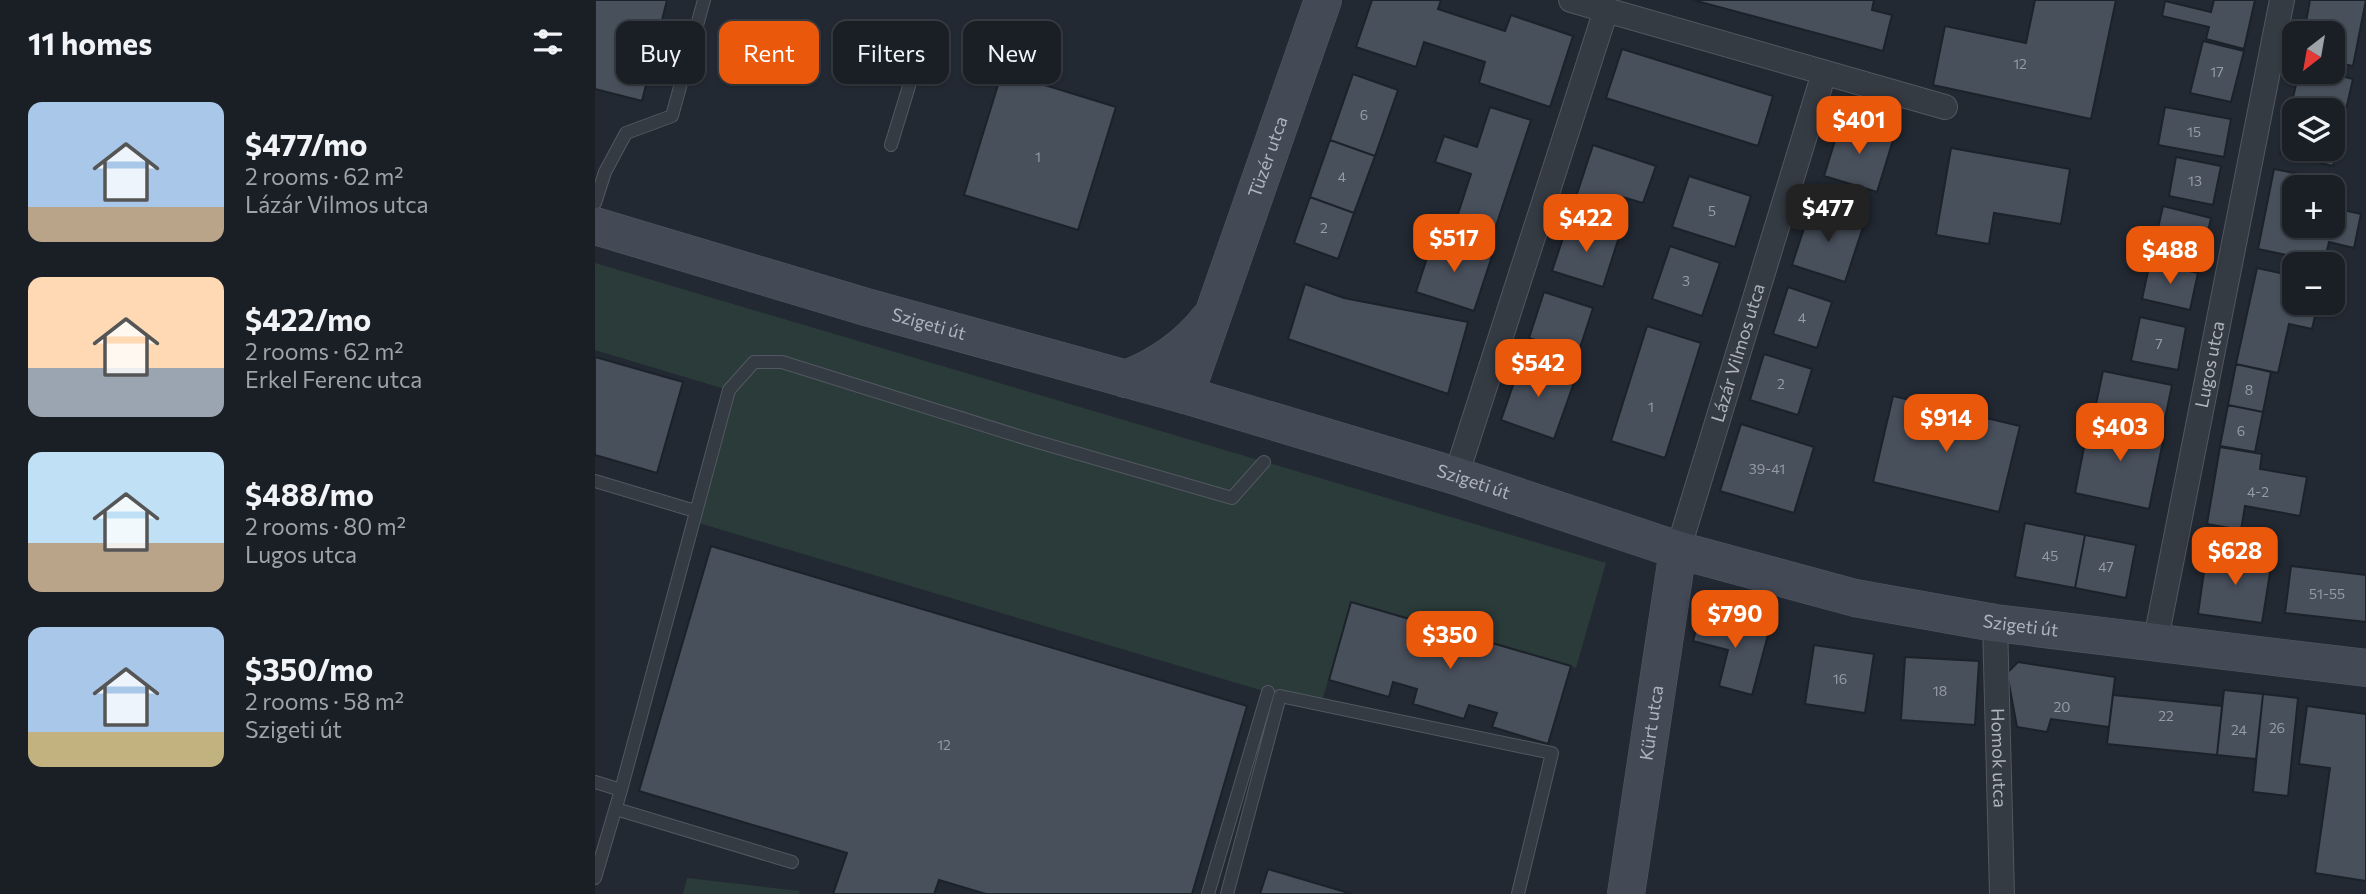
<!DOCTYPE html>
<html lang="en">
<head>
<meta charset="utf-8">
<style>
	body { margin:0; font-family:Commissioner,sans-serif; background:#23272e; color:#f1f3f6; height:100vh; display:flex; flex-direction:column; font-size:26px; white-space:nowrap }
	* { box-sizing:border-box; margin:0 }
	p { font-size:23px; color:#9fa2a7 }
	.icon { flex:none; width:38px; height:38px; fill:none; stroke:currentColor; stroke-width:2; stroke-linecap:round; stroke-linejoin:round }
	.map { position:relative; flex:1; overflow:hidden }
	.side { display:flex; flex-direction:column; background:#1a1f26; width:595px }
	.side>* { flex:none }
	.top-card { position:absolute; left:21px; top:21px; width:665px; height:63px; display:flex; gap:14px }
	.needle { width:46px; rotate:211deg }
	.fabs { position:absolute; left:1687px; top:21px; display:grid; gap:14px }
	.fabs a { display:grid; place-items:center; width:63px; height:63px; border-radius:14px; background:#1a1f26; box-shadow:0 2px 5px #0004,0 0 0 2px #383d43; font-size:35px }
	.price { position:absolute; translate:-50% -60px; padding:0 16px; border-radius:14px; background:#ea580c; color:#fff; font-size:23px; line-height:46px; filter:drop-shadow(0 2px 4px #0008) }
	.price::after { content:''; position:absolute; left:50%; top:42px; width:21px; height:16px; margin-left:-10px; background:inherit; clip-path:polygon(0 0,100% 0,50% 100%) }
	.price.active { background:#222; color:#fff }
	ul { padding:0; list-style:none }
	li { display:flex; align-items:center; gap:21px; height:175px; padding:0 28px }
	li span { display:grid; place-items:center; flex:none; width:196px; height:140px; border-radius:14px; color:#555 }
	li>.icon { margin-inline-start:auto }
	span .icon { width:84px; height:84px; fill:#fffc; stroke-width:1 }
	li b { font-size:30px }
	h2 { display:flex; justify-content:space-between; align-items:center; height:84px; padding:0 28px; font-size:30px }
	.chip { padding:0 24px; border-radius:14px; background:#1a1f26; box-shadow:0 2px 5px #0004,0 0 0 2px #383d43; font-size:24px; line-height:63px }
	.chip.active { background:#ea580c; color:#fff }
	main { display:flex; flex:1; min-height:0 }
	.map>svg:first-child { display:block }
	.green { fill:#2a3b3a }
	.building { fill:#48505c; stroke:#1c222a; stroke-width:2; fill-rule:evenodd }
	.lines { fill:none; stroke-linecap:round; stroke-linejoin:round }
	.lane-casing { stroke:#525861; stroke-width:14 }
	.street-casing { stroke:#525861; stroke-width:26 }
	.secondary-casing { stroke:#525861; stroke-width:38 }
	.lane { stroke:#353b43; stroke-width:12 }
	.street { stroke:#353b43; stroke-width:24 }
	.secondary { stroke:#434a56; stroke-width:37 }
	.labels { text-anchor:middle; stroke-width:5; stroke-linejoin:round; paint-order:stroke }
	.number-label { font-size:14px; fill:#959ca7 }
	.street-label { font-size:18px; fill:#afb5c0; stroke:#1a2028 }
</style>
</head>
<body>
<main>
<section class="side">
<h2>11 homes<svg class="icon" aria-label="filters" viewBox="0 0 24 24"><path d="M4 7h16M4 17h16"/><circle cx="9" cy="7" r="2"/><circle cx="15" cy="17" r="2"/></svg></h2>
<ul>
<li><span style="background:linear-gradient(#a9c7e8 75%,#b9a48a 0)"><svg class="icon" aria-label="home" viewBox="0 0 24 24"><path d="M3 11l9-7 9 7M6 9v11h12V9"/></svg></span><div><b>$477/mo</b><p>2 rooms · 62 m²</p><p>Lázár Vilmos utca</p></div></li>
<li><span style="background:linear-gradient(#ffd9b3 65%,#9aa5b1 0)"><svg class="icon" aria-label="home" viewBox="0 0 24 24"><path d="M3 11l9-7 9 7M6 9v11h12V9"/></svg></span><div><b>$422/mo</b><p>2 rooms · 62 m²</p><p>Erkel Ferenc utca</p></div></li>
<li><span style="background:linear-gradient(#bfe0f5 65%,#b9a48a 0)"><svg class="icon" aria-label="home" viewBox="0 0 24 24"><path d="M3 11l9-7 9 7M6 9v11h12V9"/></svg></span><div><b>$488/mo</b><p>2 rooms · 80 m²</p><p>Lugos utca</p></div></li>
<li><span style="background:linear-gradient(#a9c7e8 75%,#c2b280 0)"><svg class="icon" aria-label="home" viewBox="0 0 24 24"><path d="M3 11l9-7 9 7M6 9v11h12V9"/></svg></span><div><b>$350/mo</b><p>2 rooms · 58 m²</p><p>Szigeti út</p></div></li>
</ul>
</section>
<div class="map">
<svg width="1771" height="894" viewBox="0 0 1771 894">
	<rect width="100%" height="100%" fill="#222932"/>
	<path class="green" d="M 0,263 L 1011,563 L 981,668 L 757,602 L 726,704 L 685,696 L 97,521 L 133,390 L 0,350 Z
		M 92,878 L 205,891 L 204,894 L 88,894 Z"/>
	<path class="building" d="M 0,0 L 72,0 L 47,101 L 0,89 Z
		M 777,0 L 846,0 L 843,9 L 910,31 L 916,15 L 978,36 L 955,107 L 884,83 L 890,62 L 829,42 L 821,67 L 761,47 Z
		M 1098,0 L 1279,0 L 1277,10 L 1297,15 L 1288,51 Z
		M 1440,0 L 1521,0 L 1496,119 L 1338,85 L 1350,26 L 1431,43 Z
		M 1619,0 L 1660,0 L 1649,49 L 1611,39 L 1614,27 L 1567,16 L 1570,1 L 1616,12 Z
		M 1715,0 L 1771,0 L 1758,66 L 1738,62 L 1738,33 L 1709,33 Z
		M 1608,41 L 1649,51 L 1636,102 L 1595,93 Z
		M 1027,49 L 1178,96 L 1163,146 L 1011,98 Z
		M 407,72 L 521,107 L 483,230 L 369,195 Z
		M 1704,72 L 1730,72 L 1758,79 L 1738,166 L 1685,153 ZM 1699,110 L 1738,110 L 1738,149 L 1699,149 Z
		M 758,74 L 803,90 L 780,156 L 735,140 Z
		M 895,107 L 936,120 L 899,232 L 861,220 L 876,174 L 840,162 L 849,136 L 882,147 Z
		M 1570,107 L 1636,119 L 1629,157 L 1563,145 Z
		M 1246,121 L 1299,137 L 1282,192 L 1229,176 Z
		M 735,140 L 780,156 L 759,213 L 715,197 Z
		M 998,145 L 1061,166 L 1048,203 L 1027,197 L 1022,213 L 980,200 Z
		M 1356,148 L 1475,169 L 1466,224 L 1399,213 L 1394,244 L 1341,235 Z
		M 1581,157 L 1626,166 L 1618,205 L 1574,196 Z
		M 1679,169 L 1744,182 L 1739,208 L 1766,214 L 1759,248 L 1734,242 L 1729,263 L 1663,249 ZM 1699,187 L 1738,187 L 1738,226 L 1699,226 Z
		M 1094,176 L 1156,196 L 1140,247 L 1077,227 Z
		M 715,197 L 759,213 L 743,259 L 699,243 Z
		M 1568,206 L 1616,218 L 1606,262 L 1558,250 Z
		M 1216,207 L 1269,224 L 1250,282 L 1197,265 Z
		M 974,220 L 1024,237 L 1008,287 L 957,271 Z
		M 839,236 L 897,256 L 879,311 L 821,292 Z
		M 1075,246 L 1125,263 L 1107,316 L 1057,299 Z
		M 1555,262 L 1603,273 L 1595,310 L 1547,299 Z
		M 1662,268 L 1699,276 L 1699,303 L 1723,303 L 1717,329 L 1694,324 L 1683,373 L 1641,364 Z
		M 710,284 L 749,298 L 873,322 L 853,394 L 693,339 Z
		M 1193,287 L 1237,302 L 1222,348 L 1178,334 Z
		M 949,292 L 998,308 L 983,354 L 934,338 Z
		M 1545,317 L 1591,327 L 1583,370 L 1536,361 Z
		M 1052,326 L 1106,343 L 1070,458 L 1016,441 Z
		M 1169,354 L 1217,369 L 1203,415 L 1155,400 Z
		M 0,357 L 88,382 L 62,473 L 0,455 Z
		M 927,359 L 981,377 L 959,439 L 906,420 Z
		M 1641,364 L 1676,372 L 1668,412 L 1633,405 Z
		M 1508,371 L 1577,385 L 1568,428 L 1499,414 Z
		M 1298,396 L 1425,426 L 1404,512 L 1278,482 Z
		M 1633,405 L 1668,412 L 1660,452 L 1625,446 Z
		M 1495,417 L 1570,432 L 1554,509 L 1480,493 Z
		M 1146,424 L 1219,447 L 1199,513 L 1125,491 Z
		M 1625,447 L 1667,454 L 1665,469 L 1712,477 L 1705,516 L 1650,506 L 1646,530 L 1612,524 Z
		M 1430,523 L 1490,535 L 1480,588 L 1420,577 Z
		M 1490,535 L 1541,545 L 1531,598 L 1480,588 Z
		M 116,546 L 652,706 L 597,894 L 391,894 L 344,880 L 339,894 L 238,894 L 252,853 L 44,791 Z
		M 1612,550 L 1677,560 L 1667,623 L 1603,614 Z
		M 1696,566 L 1771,575 L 1771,622 L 1690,613 Z
		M 756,602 L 976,666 L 953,744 L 897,727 L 902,713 L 874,705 L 869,719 L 818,704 L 822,689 L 798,682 L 794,697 L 734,680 Z
		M 1105,614 L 1174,631 L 1157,695 L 1124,686 L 1133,650 L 1098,641 Z
		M 1219,645 L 1279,654 L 1270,713 L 1210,704 Z
		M 1310,657 L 1384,661 L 1380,725 L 1306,720 Z
		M 1423,662 L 1520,677 L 1514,727 L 1456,719 L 1452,732 L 1422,727 L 1412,673 Z
		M 1629,690 L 1668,694 L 1661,759 L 1622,755 Z
		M 1668,694 L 1703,698 L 1693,796 L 1658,792 Z
		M 1518,695 L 1627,706 L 1622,755 L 1512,744 Z
		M 1712,706 L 1771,714 L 1771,881 L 1720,873 L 1735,768 L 1704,764 Z
		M 673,869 L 757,894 L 665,894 Z"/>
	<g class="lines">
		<g class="lane-casing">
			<path id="lane" d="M 296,145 L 330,34
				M 0,203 L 10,172 L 31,133 L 77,116 L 109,0
				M 0,481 L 100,511
				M 0,782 L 26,790 L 134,390 L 159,362 L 187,362 L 436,440 L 637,498 L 669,462
				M 21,809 L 197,862
				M 0,878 L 26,790
				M 613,894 L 673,692
				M 632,894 L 685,696 L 957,753 L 923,894"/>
		</g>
		<g class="street-casing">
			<g id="street">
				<path d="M 976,0 L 1350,107"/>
				<path d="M 861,476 L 1011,10"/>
				<path id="s1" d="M 1083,550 L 1229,73"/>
				<path id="s2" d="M 1400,623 L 1407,894"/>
				<path id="s3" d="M 1560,644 L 1687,0"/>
			</g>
		</g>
		<g class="secondary-casing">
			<g id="secondary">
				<path id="s4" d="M 0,226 L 271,307 L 590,395 L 861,476 L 1083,550 L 1260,598 L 1400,623 L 1771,668"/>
				<path d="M 531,379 C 564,366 592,347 614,319"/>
				<path id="s5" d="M 590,395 L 728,0"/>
				<path id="s6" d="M 1031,894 L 1083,550"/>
			</g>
		</g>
		<use href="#lane" class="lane"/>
		<use href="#street" class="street"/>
		<use href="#secondary" class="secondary"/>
	</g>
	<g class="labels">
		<g class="number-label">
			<text x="1425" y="69">12</text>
			<text x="1622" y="77">17</text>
			<text x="769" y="120">6</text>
			<text x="1599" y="137">15</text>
			<text x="443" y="162">1</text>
			<text x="747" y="182">4</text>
			<text x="1600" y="186">13</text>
			<text x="1117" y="216">5</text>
			<text x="729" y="233">2</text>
			<text x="1091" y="286">3</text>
			<text x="1207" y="323">4</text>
			<text x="1564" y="349">7</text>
			<text x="1186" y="389">2</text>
			<text x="1654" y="395">8</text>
			<text x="1056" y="412">1</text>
			<text x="1646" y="436">6</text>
			<text x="1172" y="474">39-41</text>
			<text x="1663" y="497">4-2</text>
			<text x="1455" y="561">45</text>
			<text x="1511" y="572">47</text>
			<text x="1732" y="599">51-55</text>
			<text x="1245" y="684">16</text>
			<text x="1345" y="696">18</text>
			<text x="1467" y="712">20</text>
			<text x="1571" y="721">22</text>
			<text x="1682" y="733">26</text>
			<text x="1644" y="735">24</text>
			<text x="349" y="750">12</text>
		</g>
		<g class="street-label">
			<text dy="6" stroke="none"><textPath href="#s5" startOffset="252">Tüzér utca</textPath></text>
			<text dy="6" stroke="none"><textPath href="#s4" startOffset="348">Szigeti út</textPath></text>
			<text dy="6" stroke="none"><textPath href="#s1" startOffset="206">Lázár Vilmos utca</textPath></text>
			<text dy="6" stroke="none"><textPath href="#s3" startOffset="285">Lugos utca</textPath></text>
			<text dy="6" stroke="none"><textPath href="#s4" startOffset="915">Szigeti út</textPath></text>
			<text dy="6" stroke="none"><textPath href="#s4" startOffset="1482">Szigeti út</textPath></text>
			<text dy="6" stroke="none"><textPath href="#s6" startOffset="173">Kürt utca</textPath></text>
			<text dy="6" stroke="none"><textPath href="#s2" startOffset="135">Homok utca</textPath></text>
		</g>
	</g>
</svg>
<div class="fabs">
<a><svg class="needle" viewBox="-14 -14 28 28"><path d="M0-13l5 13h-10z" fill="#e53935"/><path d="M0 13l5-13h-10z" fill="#9fa2a7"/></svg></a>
<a><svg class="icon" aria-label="layers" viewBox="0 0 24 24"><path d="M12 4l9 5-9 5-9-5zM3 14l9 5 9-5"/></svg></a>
<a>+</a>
<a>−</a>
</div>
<b class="price" style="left:1264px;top:156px">$401</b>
<b class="price active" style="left:1233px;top:244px">$477</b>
<b class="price" style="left:991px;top:254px">$422</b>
<b class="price" style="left:859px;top:274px">$517</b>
<b class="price" style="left:1575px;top:286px">$488</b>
<b class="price" style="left:943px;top:399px">$542</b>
<b class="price" style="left:1351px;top:454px">$914</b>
<b class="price" style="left:1525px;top:463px">$403</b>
<b class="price" style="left:1640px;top:587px">$628</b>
<b class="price" style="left:1140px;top:650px">$790</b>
<b class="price" style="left:855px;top:671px">$350</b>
<div class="top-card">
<a class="chip">Buy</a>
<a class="chip active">Rent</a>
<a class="chip">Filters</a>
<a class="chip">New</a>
</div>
</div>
</main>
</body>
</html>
